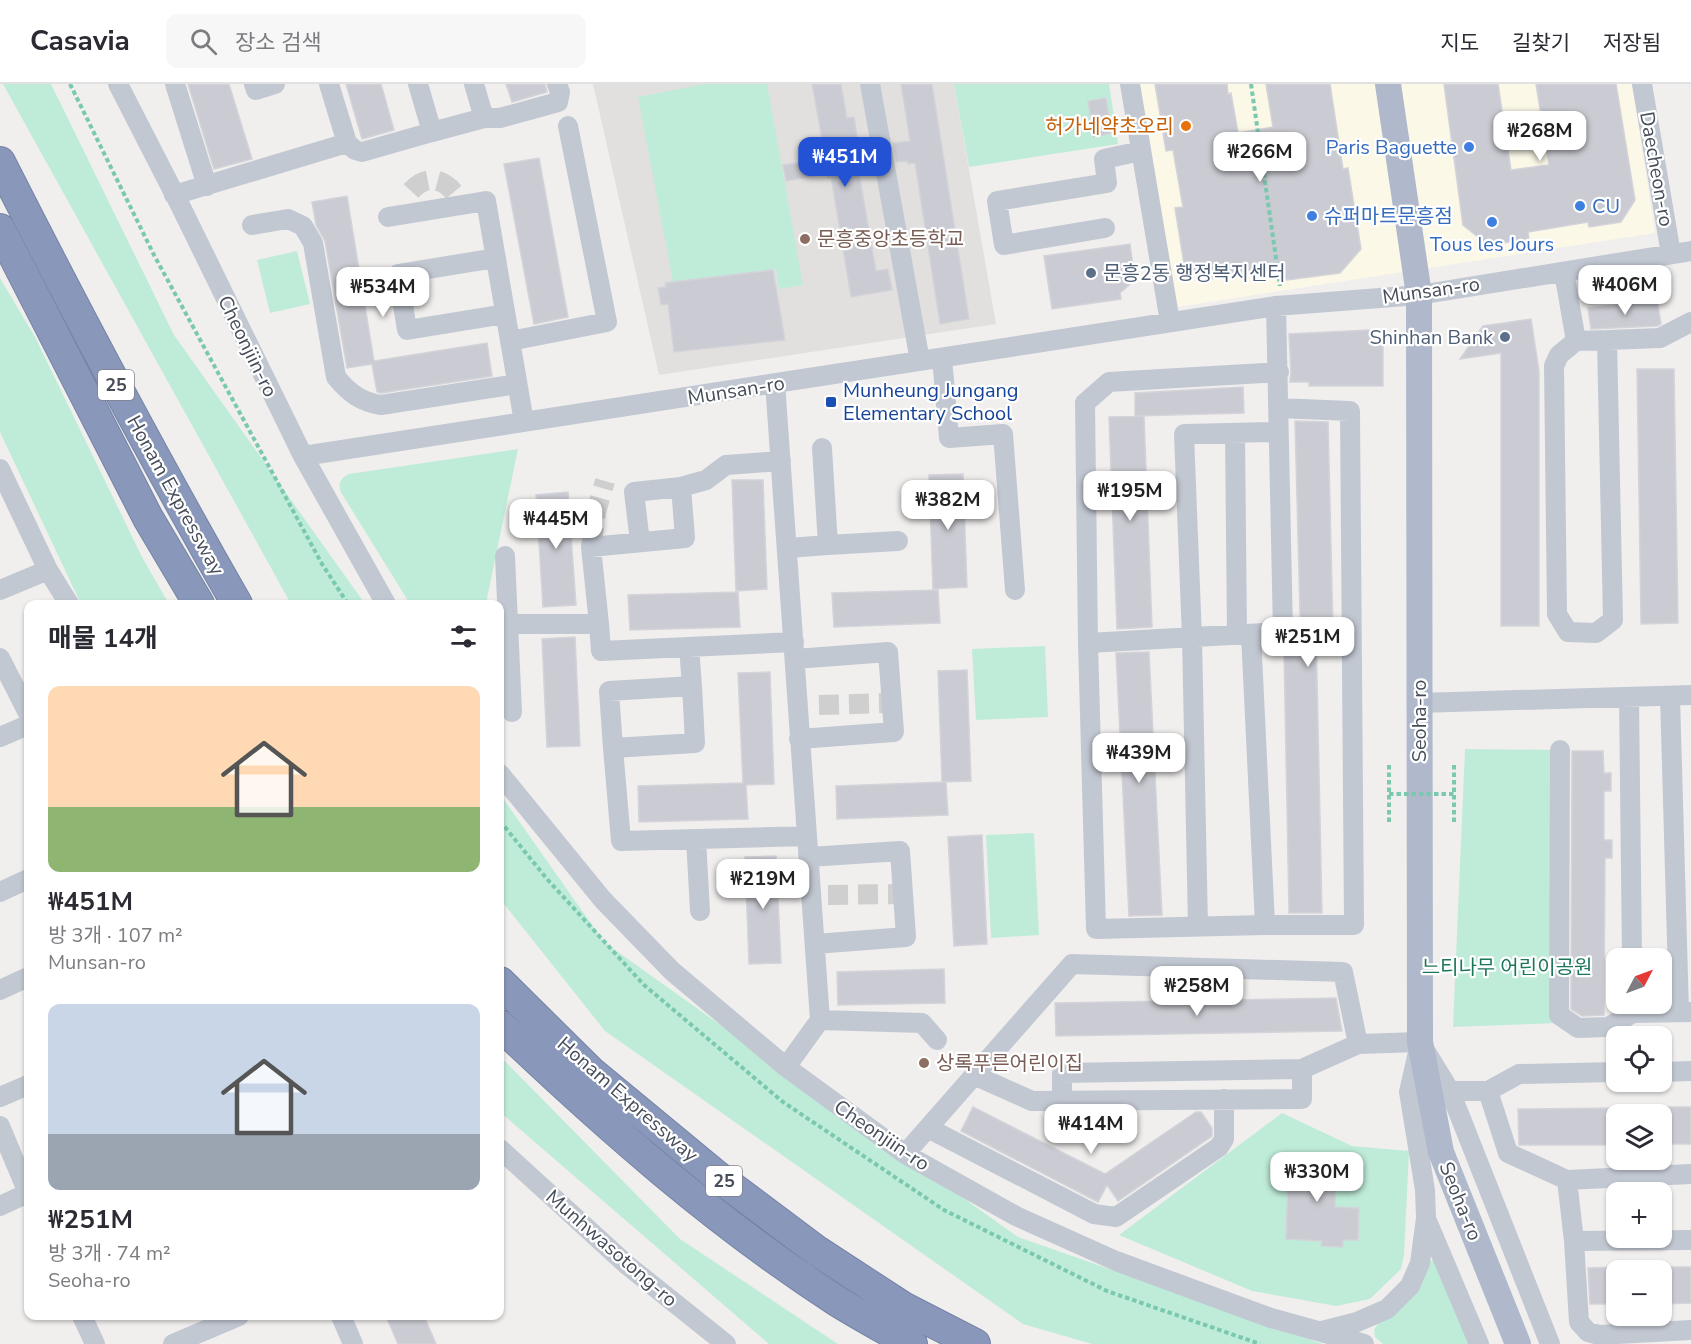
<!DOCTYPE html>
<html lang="ko">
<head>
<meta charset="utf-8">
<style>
	body { margin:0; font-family:"Nunito Sans","Noto Sans KR",sans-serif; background:#f7f7f7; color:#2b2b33; height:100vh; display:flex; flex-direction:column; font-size:22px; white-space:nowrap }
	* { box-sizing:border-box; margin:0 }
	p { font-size:20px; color:#7c7c81 }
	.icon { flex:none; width:33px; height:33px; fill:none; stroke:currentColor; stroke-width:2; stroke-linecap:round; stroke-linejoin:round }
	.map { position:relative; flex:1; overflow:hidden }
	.details { position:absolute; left:24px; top:516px; width:480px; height:720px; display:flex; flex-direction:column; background:#fff; border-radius:12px; box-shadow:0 2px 4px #0004 }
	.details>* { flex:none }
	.needle { width:39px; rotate:49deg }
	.buttons { position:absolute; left:1606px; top:864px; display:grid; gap:12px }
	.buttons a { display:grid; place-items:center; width:66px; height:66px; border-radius:12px; background:#fff; box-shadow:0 2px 4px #0004; font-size:30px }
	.price { position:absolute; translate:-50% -51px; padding:0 14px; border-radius:12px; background:#fff; color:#222; font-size:20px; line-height:39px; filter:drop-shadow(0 2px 3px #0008) }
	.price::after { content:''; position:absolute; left:50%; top:36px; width:18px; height:14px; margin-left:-9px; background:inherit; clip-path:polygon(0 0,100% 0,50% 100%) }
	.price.active { background:#2452d5; color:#fff }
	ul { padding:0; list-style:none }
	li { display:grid; align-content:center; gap:12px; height:318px; padding:0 24px }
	li span { display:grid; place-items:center; height:186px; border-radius:12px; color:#555 }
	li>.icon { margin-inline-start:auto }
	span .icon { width:108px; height:108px; fill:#fffc; stroke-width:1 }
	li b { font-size:26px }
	h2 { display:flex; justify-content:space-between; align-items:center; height:72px; padding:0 24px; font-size:26px }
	header { display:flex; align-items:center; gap:36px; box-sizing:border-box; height:84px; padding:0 30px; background:#fff; border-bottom:2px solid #e1e1e2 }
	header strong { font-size:28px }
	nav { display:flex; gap:33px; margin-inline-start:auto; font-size:21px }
	.search { width:420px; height:54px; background:#f7f7f7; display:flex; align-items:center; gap:15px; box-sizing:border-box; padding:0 21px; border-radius:12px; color:#7c7c81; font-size:22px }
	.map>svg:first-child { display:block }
	.commercial { fill:#fbf8e8 }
	.education { fill:#e2e0df }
	.green { fill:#bfecd8 }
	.building { fill:#cbccd3; stroke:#d3d3d9; stroke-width:1.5 }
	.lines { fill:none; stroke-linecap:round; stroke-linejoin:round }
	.minor-tunnel { stroke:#cfcfd0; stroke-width:20; stroke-dasharray:20 10; stroke-linecap:butt }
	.highway-casing { stroke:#7483a6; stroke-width:32 }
	.path { stroke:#79c8af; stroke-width:4; stroke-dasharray:4.5 3; stroke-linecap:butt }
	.minor { stroke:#c2c8d2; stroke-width:20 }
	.major { stroke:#afb9cb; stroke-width:26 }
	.highway { stroke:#8998ba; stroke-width:30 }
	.path-bridge { stroke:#79c8af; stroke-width:4; stroke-dasharray:4.5 3; stroke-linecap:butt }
	.food-dot { fill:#e8710a; stroke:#fff; stroke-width:2 }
	.shop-dot { fill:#3f7fe0; stroke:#fff; stroke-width:2 }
	.education-dot { fill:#8d6e63; stroke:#fff; stroke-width:2 }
	.service-dot { fill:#5c6f8a; stroke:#fff; stroke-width:2 }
	.transit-dot { fill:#1a4fb4; stroke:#fff; stroke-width:2 }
	.labels { text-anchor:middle; stroke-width:4.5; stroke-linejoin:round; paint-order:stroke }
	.shield { fill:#fff; stroke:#7e838c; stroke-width:1.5 }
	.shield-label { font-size:18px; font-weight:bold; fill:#474e5a }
	.food-label { font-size:20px; fill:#c56008; stroke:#fff; text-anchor:end }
	.shop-label { font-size:20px; fill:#366cbe; stroke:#fff; text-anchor:start }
	.street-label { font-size:20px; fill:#474e5a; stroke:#fff }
	.education-label { font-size:20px; fill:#785e54; stroke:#fff; text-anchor:start }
	.service-label { font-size:20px; fill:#4e5e75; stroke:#fff; text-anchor:start }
	.transit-label { font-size:20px; fill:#164399; stroke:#fff; text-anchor:start }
	.park-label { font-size:20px; fill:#1c775a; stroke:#fff }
</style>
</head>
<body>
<header>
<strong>Casavia</strong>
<div class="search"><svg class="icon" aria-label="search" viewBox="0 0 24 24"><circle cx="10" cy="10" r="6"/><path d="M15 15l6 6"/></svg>장소 검색</div>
<nav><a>지도</a><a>길찾기</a><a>저장됨</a></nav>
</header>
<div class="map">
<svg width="1691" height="1260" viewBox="0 0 1691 1260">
	<rect width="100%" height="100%" fill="#f1efee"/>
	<path class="commercial" d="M 1139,0 L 1632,0 L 1655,149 L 1177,223 Z"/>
	<path class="education" d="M 593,0 L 954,0 L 996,240 L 659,291 Z"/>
	<path class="green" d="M 3,0 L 51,0 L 174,251 L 365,520 L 291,520 Z
		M 705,0 L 767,0 L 803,201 L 779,205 L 776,185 L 673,198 L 638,13 Z
		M 954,0 L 1109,0 L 1118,60 L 969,83 Z
		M 297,167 L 310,220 L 270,229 L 257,176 Z
		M 0,194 L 35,253 L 142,473 L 169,520 L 81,520 L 0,348 Z
		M 518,365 L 487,514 L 488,520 L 410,520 L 342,410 C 337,401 340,394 349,390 Z
		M 1045,562 L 1048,633 L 976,636 L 972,565 Z
		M 1465,665 L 1560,666 L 1559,939 L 1453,943 Z
		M 500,710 L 604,858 L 1018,1153 L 1323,1260 L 1092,1260 L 1023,1240 L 605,947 L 500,815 Z
		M 1034,749 L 1039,851 L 991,854 L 986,751 Z
		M 500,972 L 680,1155 L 838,1260 L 769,1260 L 500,1028 Z
		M 1282,1029 L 1352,1062 L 1409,1067 L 1404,1171 L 1401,1185 L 1370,1215 L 1336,1222 L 1252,1207 L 1119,1151 Z
		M 1435,1176 L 1472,1260 L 1383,1260 L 1375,1253 L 1374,1246 L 1378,1240 L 1395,1229 L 1429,1177 Z"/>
	<path class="building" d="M 188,0 L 229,0 L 252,75 L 214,85 Z
		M 346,0 L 381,0 L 394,46 L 362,55 Z
		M 506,0 L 545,0 L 547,8 L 512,18 Z
		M 812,0 L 841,0 L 847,34 L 854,33 L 859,64 L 869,62 L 872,81 L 858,83 L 876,187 L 888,185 L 892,206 L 851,213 L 831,93 L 828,94 L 827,90 L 786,97 L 783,81 L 814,77 L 813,71 L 821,69 L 820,67 L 824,66 Z
		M 901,0 L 932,0 L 969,235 L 940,240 L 915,79 L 908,80 L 907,77 L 896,78 L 893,59 L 910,57 Z
		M 1155,0 L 1227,0 L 1228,10 L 1231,9 L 1238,49 L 1273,43 L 1266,0 L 1330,0 L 1343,85 L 1348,84 L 1361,165 L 1340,189 L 1287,196 L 1275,185 L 1203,196 L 1184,180 L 1175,124 L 1183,123 L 1173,66 L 1166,67 Z
		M 1444,0 L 1498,0 L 1511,86 L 1549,81 L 1536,0 L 1616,0 L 1635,116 L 1621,138 L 1589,143 L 1588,138 L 1528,148 L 1529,155 L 1488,161 L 1463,141 Z
		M 1106,14 L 1112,49 L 1094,53 L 1088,17 Z
		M 539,74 L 568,233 L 534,240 L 504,80 Z
		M 347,112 L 374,277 L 487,259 L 492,292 L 381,309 L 377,308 L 372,280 L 347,284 L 325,157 L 316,141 L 312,118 Z
		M 1130,160 L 1135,196 L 1120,209 L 1121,215 L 1052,225 L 1044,172 Z
		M 773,186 L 785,256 L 674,268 L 668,220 L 661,221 L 658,204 L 666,203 L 665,199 Z
		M 1657,216 L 1661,240 L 1657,242 L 1591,245 L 1588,224 Z
		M 1531,235 L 1539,287 L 1539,542 L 1501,542 L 1501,269 L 1460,275 L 1483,242 Z
		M 1369,246 L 1383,263 L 1383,302 L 1309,302 L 1309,298 L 1290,298 L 1291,288 L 1289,250 Z
		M 1637,285 L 1674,285 L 1678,539 L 1641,540 Z
		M 1243,303 L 1244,329 L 1135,332 L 1135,309 Z
		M 1144,332 L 1152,543 L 1117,545 L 1109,333 Z
		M 1295,337 L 1328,338 L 1333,547 L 1316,547 L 1322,829 L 1289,829 L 1284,568 L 1301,568 Z
		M 963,390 L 967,503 L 933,505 L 929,391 Z
		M 732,396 L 763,396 L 767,505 L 736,507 Z
		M 568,408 L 576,521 L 543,523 L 536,411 Z
		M 938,506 L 940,539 L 834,543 L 832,509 Z
		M 738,508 L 740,543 L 630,546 L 628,511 Z
		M 575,553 L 580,662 L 547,663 L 542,555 Z
		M 1149,568 L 1162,831 L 1129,832 L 1116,569 Z
		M 967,586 L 971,697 L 942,698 L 938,587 Z
		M 770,588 L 774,700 L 746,701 L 748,735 L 639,738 L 638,702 L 743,699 L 738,589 Z
		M 1572,667 L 1603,667 L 1604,689 L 1611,689 L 1611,707 L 1604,707 L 1604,756 L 1612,756 L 1612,774 L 1605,774 L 1604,931 L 1582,932 L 1571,925 Z
		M 946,698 L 948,731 L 837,735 L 836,702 Z
		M 982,751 L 987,860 L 954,862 L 948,753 Z
		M 776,772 L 781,879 L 749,880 L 745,773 Z
		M 944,885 L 945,919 L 838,921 L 837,888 Z
		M 1336,914 L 1342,947 L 1056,952 L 1055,919 Z
		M 973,1023 L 1105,1090 L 1196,1028 L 1201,1028 L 1212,1044 L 1212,1052 L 1118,1117 L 1107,1101 L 1098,1118 L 961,1047 Z
		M 1662,1023 L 1691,1023 L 1691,1060 L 1662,1060 Z
		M 1617,1024 L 1617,1061 L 1519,1061 L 1518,1025 Z
		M 1289,1070 L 1336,1072 L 1335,1123 L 1359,1124 L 1358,1156 L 1343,1156 L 1343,1163 L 1321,1162 L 1322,1157 L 1286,1155 Z
		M 1617,1183 L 1617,1220 L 1590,1220 L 1588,1184 Z
		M 1662,1183 L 1691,1183 L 1691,1219 L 1662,1220 Z
		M 386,1232 L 424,1232 L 436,1260 L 398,1260 Z"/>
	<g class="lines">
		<path class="minor-tunnel" d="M 411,107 C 430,86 451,98 462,121
			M 591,463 L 596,428 L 605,397
			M 819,621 L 891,619
			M 828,811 L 903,810"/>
		<g class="highway-casing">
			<path id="highway" d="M 0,78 C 76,228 154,375 237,520
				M 0,145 L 148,434 L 199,520
				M 500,898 L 590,987 L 717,1092 L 817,1167 L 903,1223 L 975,1260
				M 500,941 C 605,1041 715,1138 837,1217 C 861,1232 887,1246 912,1260"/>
		</g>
		<path class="path" d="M 70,0 L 154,171 L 322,480 L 348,520
			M 1251,0 L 1280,202
			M 1389,681 L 1389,739
			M 1454,681 L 1454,739
			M 500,737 L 547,795 L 644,901 L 783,1018 L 944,1126 L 1107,1207 L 1260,1260"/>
		<path class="minor" d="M 118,0 L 179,119 L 303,372 L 386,520
			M 175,0 L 207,102
			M 254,0 L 256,6 L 275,0
			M 474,0 L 484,34
			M 870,0 L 920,277
			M 1130,0 L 1170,238
			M 1642,0 L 1671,170
			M 432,48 L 484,34 L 500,34 L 558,18 L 560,8 L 557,0
			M 347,59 L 355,66 L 362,68 L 432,48 L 418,0
			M 174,111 L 347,59 L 329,0
			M 388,133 L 486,117 L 524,338
			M 252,141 L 288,135 L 303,142 L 313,159 L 336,293 C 349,309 361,318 381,321 L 517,300
			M 1105,144 L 1004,161 L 997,117 L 1107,99 L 1104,75 L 1141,67
			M 496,174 L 398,190 L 407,246 L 505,230
			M 1564,188 L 1576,257 L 1559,271 L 1554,282 L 1557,530 L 1568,548 L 1596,549 L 1613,536 L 1607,256 L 1576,257
			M 1607,256 L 1660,254 L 1691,238
			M 510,257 L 607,238 L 568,42
			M 942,274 L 949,354 L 1003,350 L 1015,506
			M 775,299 L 820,936
			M 1235,349 L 1237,551
			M 303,372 L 1276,222 L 1419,211 L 1691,167
			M 0,385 L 48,486 L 69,520
			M 640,458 L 634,408 L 681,403
			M 828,461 L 898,457
			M 788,464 L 828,461 L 822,364
			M 505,472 L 512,628
			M 0,506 L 48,486
			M 508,540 L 599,540 L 601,567 L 794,558
			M 599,540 L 591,463 L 685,454 L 681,403 L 706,396 L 726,381 L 781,377
			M 1251,550 L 1265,841 L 1096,845 L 1088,559 L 1085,319 L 1109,298 L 1279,288
			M 1088,559 L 1283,548 L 1276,222
			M 689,563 L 692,602
			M 0,574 L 28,629
			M 795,575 L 888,568 L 894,648 L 799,655
			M 692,602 L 695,659 L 613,664 L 609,607 Z
			M 1670,612 L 1679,928
			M 1629,613 L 1632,874
			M 1419,619 L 1691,611
			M 0,653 L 28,641
			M 613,664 L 621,757 L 807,752
			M 1560,666 L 1559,931 L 1578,944 L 1608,943 L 1633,929 L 1691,928
			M 500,690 L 603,816 L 672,887 L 786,983 L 905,1070 L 1016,1132 L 1116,1177 L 1271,1234 L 1364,1260
			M 696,755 L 700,827
			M 809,773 L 900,767 L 906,853 L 815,860
			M 0,808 L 28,795
			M 1265,841 L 1354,841 L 1350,327 L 1278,324
			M 1198,842 L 1192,554 L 1184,350 L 1277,348
			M 0,906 L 28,893
			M 1426,968 L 1450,1007 L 1550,1260
			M 786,983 L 820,936 L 922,939 L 937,956
			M 1617,988 L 1519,990 L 1488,1007 L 1508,1069 L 1567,1096 L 1691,1090
			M 1662,988 L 1691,987
			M 974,991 L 1032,1017 L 1302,1015 L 1302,985 L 1358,960 L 1420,958
			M 1450,1007 L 1488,1007
			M 0,1013 L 28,1001
			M 1062,1017 L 1062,989 L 1302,985
			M 0,1042 L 28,1109
			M 928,1044 L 1094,1130 L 1116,1133 L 1219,1063 L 1224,1055 L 1224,1015
			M 500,1065 L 627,1181 L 726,1260
			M 905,1070 L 1072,880 L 1343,888 L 1358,960
			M 1567,1096 L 1574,1157 L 1579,1238 L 1588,1248 L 1599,1251 L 1691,1246
			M 0,1122 L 28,1109
			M 1427,1137 L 1479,1260
			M 1574,1157 L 1691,1156
			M 82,1232 L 95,1260
			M 341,1232 L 353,1260
			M 1322,1247 L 1357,1238 L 1387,1225 L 1410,1202 L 1420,1179 L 1426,1134 L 1425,1106 L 1409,1008 L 1419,964
			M 173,1260 L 239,1232"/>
		<path class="major" d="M 1388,0 L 1419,211 L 1420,958 L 1441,1068 L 1518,1260"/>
		<use href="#highway" class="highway"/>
		<path class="path-bridge" d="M 1389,710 L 1454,710"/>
	</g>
	<circle class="food-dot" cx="1186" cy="42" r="6"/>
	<g class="shop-dot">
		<circle cx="1469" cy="63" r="6"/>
		<circle cx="1580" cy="122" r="6"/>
		<circle cx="1312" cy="132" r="6"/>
		<circle cx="1492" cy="138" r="6"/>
	</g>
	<g class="education-dot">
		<circle cx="805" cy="155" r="6"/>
		<circle cx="924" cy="979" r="6"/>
	</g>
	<g class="service-dot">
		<circle cx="1091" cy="189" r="6"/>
		<circle cx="1505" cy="253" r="6"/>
	</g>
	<rect class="transit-dot" x="825" y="312" width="12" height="12" rx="3"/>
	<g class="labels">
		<g class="shield">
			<rect x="98" y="286" width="36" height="30" rx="4.5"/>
			<rect x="706" y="1082" width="36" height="30" rx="4.5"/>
		</g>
		<g class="shield-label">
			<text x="116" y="307">25</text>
			<text x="724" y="1103">25</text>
		</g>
		<g class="food-label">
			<text x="1174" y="49">허가네약초오리</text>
		</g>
		<g class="shop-label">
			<text x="1457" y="70" text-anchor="end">Paris Baguette</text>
			<text x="1592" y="129">CU</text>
			<text x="1324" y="139">슈퍼마트문흥점</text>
			<text x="1492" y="167" text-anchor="middle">Tous les Jours</text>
		</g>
		<g class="street-label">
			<text transform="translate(1657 85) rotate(80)" y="7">Daecheon-ro</text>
			<text transform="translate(1431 206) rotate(-8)" y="7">Munsan-ro</text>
			<text transform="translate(248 262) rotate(64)" y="7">Cheonjiin-ro</text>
			<text transform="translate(736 306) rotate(-9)" y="7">Munsan-ro</text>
			<text transform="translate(176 411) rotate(61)" y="7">Honam Expressway</text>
			<text transform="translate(1419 637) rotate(-90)" y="7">Seoha-ro</text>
			<text transform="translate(628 1015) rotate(41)" y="7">Honam Expressway</text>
			<text transform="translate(882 1051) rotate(34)" y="7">Cheonjiin-ro</text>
			<text transform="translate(1461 1117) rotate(68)" y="7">Seoha-ro</text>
			<text transform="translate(612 1164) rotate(41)" y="7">Munhwasotong-ro</text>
		</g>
		<g class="education-label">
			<text x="817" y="162">문흥중앙초등학교</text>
			<text x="936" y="986">상록푸른어린이집</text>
		</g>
		<g class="service-label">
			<text x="1103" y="196">문흥2동 행정복지센터</text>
			<text x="1493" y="260" text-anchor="end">Shinhan Bank</text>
		</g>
		<g class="transit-label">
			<text x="843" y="313">Munheung Jungang<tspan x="843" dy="23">Elementary School</tspan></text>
		</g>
		<g class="park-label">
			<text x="1507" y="890">느티나무 어린이공원</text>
		</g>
	</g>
</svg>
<div class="buttons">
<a><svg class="needle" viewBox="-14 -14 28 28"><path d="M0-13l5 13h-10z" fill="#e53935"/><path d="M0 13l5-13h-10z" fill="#7c7c81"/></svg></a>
<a><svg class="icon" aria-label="locate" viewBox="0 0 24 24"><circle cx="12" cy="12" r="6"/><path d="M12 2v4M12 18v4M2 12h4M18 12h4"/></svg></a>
<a><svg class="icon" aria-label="layers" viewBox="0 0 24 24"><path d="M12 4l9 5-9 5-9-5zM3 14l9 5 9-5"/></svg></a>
<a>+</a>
<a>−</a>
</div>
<b class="price" style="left:1540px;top:78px">₩268M</b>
<b class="price" style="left:1260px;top:99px">₩266M</b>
<b class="price active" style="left:845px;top:104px">₩451M</b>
<b class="price" style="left:1625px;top:232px">₩406M</b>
<b class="price" style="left:383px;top:234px">₩534M</b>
<b class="price" style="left:1130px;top:438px">₩195M</b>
<b class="price" style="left:948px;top:447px">₩382M</b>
<b class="price" style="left:556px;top:466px">₩445M</b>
<b class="price" style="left:1308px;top:584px">₩251M</b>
<b class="price" style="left:1139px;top:700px">₩439M</b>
<b class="price" style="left:763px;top:826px">₩219M</b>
<b class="price" style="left:1197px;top:933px">₩258M</b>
<b class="price" style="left:1091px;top:1071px">₩414M</b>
<b class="price" style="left:1317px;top:1119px">₩330M</b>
<section class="details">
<h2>매물 14개<svg class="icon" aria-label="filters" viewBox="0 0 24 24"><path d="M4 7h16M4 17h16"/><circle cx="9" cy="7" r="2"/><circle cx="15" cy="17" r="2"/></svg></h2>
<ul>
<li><span style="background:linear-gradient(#ffd9b3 65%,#8fb573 0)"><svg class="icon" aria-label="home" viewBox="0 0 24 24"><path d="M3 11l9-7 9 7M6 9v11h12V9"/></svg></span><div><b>₩451M</b><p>방 3개 · 107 m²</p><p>Munsan-ro</p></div></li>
<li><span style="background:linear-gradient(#c9d6e8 70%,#9aa5b1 0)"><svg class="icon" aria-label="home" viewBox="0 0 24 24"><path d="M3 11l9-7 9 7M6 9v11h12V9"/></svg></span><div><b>₩251M</b><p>방 3개 · 74 m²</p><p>Seoha-ro</p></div></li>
</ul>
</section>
</div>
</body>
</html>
